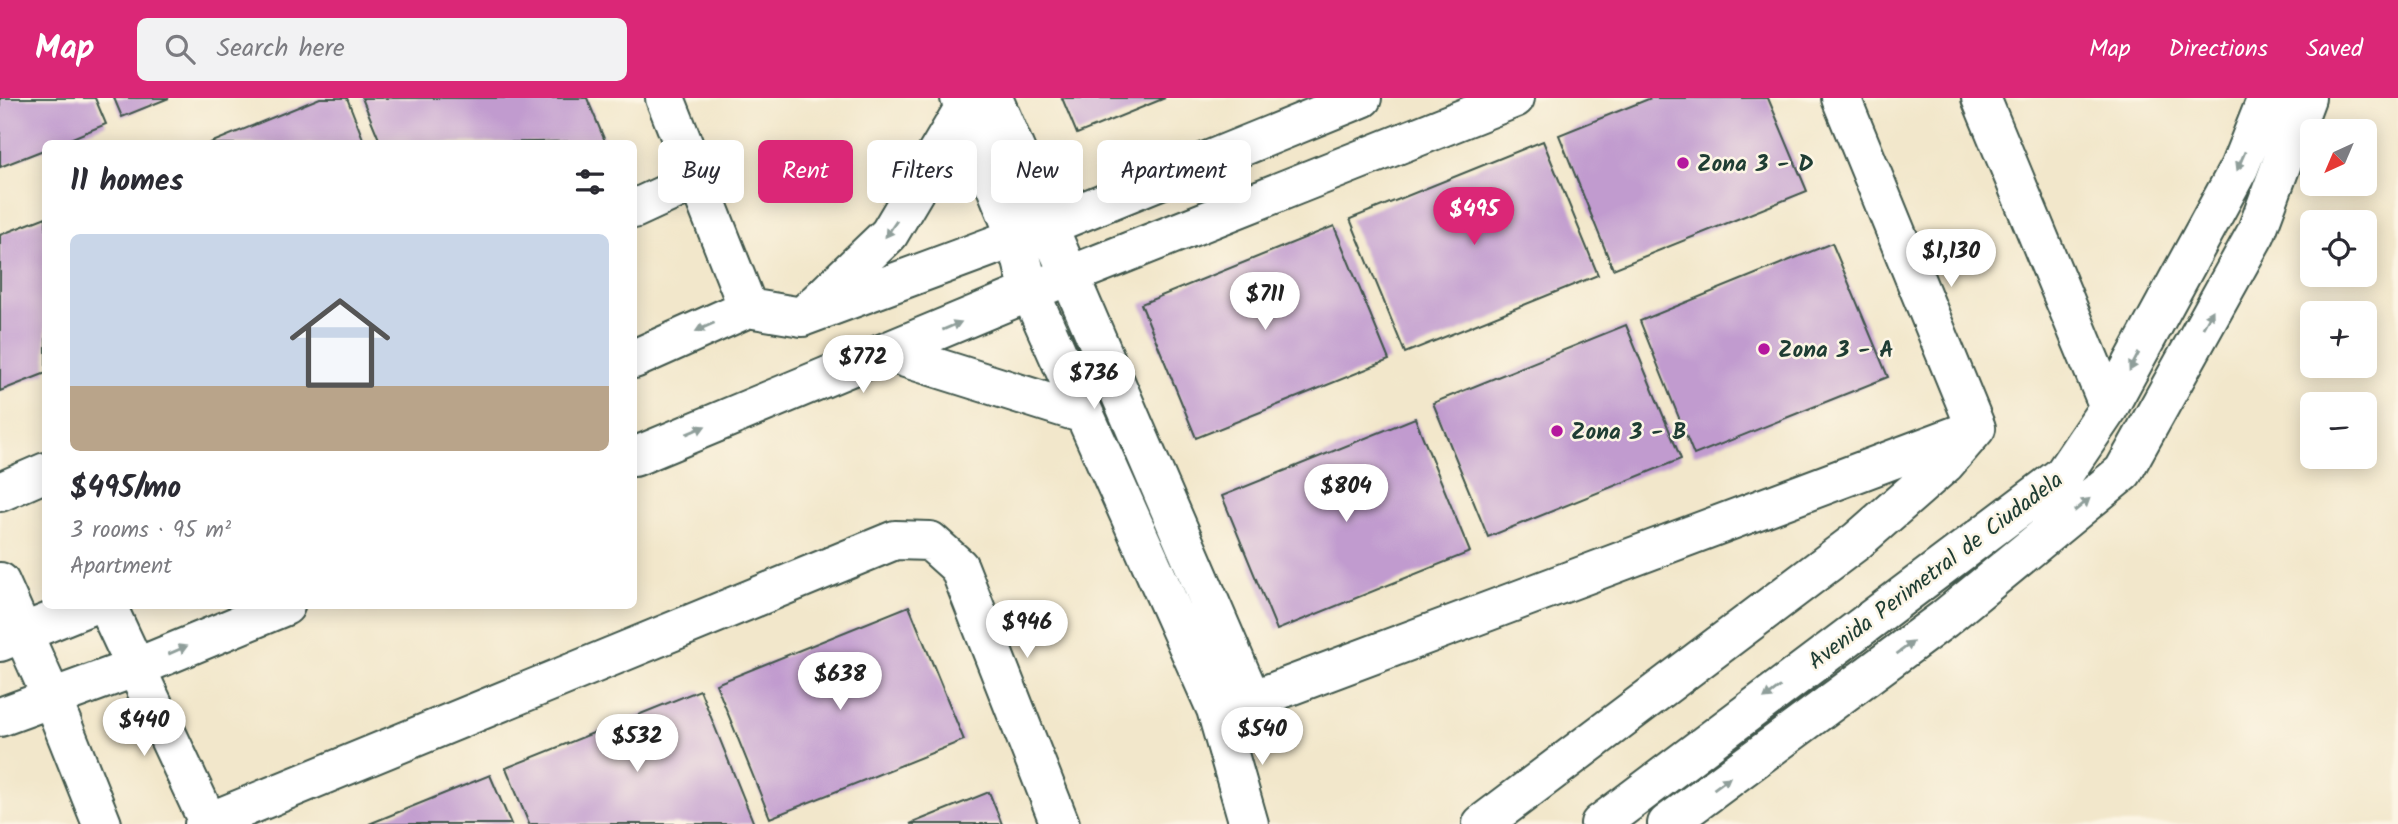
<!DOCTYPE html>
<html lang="en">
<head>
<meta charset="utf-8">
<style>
	body { margin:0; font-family:Kalam,sans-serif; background:#f2f2f3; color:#2b2b33; height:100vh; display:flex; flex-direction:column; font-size:26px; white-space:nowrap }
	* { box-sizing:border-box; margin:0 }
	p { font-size:23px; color:#7c7c81 }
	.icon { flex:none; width:38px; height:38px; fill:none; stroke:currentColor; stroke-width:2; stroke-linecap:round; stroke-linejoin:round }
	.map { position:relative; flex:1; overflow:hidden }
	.details { position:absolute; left:42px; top:42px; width:595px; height:469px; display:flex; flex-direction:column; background:#fff; border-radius:10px; box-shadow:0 4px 18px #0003 }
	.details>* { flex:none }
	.guide { position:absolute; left:658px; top:42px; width:665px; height:63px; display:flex; gap:14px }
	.needle { width:46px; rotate:224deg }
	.fabs { position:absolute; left:2300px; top:21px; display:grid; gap:14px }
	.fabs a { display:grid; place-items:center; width:77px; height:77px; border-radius:10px; background:#fff; box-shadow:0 4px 18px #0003; font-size:35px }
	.price { position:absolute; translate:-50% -60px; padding:0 16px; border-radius:24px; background:#fff; color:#222; font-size:23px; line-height:46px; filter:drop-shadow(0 2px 4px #0008) }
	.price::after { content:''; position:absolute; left:50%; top:42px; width:21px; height:16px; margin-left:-10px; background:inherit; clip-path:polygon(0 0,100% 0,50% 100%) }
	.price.on { background:#db2777; color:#fff }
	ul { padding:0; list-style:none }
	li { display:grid; align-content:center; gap:14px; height:371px; padding:0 28px }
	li+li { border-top:2px solid #e1e1e2 }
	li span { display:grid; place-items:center; height:217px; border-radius:10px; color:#555 }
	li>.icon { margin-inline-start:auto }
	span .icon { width:126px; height:126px; fill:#fffc; stroke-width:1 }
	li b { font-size:30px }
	h2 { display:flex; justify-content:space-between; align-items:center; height:84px; padding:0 28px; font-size:30px }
	.chip { padding:0 24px; border-radius:10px; background:#fff; box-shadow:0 4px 18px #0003; font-size:24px; line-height:63px }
	.chip.on { background:#db2777; color:#fff }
	header { display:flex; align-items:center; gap:42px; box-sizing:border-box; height:98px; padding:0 35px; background:#db2777; color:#fff }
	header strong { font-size:33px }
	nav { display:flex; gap:38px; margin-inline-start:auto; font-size:24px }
	.search { width:490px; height:63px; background:#f2f2f3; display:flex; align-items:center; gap:18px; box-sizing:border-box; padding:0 24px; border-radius:10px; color:#7c7c81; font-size:26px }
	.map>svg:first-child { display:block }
	.building { fill:#c19bcf }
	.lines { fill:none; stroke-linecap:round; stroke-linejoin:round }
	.street-casing { stroke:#3f564b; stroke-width:42 }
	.street { stroke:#fff; stroke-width:38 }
	.oneway { fill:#8f9e9a }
	.poi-dot { fill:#b5179e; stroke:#fcf5e5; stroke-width:2.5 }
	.labels { text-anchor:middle; stroke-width:5; stroke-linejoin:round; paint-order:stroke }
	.poi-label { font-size:23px; font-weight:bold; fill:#1f3d34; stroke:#fcf5e5; text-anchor:start }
	.street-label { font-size:23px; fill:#1f3d34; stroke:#fcf5e5 }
</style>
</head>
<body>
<header>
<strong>Map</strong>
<div class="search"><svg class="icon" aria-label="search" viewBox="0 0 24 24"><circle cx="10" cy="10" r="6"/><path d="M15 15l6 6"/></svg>Search here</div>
<nav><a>Map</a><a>Directions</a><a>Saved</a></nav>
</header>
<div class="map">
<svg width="2398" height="726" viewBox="0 0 2398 726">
	<rect width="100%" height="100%" fill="#fcf5e5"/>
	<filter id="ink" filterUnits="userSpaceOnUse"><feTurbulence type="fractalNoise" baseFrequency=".0143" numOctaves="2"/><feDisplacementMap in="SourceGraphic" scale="14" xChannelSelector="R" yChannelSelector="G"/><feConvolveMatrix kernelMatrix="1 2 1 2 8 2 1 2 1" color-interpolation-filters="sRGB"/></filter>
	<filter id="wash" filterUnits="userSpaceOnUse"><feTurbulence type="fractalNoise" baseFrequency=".00686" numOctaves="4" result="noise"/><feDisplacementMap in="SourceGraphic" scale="28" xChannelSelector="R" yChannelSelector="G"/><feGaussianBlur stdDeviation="1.57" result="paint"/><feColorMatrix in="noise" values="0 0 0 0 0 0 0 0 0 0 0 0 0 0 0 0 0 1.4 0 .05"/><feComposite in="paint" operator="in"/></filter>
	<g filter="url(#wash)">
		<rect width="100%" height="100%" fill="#f2e7cb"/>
		<g id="blocks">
			<path class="building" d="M 0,0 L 95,0 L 106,26 L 58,46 L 46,46 L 46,51 L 0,69 Z
				M 114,0 L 169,0 L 122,19 Z
				M 320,0 L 347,0 L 365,46 L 208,46 Z
				M 362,0 L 587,0 L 605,43 L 381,46 Z
				M 1062,0 L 1165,0 L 1077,36 Z
				M 1651,0 L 1768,0 L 1807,93 L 1613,171 L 1559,37 Z
				M 1543,43 L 1598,177 L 1405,255 L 1350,121 Z
				M 46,119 L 46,275 L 0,293 L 0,137 Z
				M 1334,128 L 1389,262 L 1196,340 L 1141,206 Z
				M 1832,145 L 1888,279 L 1694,357 L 1640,223 Z
				M 1626,227 L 1681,361 L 1488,439 L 1433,305 Z
				M 1415,320 L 1470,454 L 1277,532 L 1222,398 Z
				M 909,508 L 964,642 L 770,720 L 716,586 Z
				M 700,592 L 754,726 L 529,726 L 506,670 Z
				M 490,677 L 511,726 L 369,726 Z
				M 989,694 L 1002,726 L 910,726 Z"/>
		</g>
	</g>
	<g filter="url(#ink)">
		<use href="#blocks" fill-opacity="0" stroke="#3f564b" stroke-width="2"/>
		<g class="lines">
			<g class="street-casing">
				<path id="street" d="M 665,0 L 748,210
					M 960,0 L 1016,139 L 1030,194 L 1216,611
					M 993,0 L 1252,602
					M 1981,0 L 2109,309
					M 634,111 L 699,81
					M 802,219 L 1047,128 L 1362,0
					M 890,255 L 1084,316
					M 634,261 L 748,210 L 802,219 L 889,136 L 964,10
					M 634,359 L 1068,178 L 1515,0
					M 0,394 L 46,374
					M 0,484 L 51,598 L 102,726
					M 107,508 L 209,726
					M 0,544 L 89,508
					M 0,619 L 145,566 L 285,508
					M 204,726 L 895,442 L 930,443 L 959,469 L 1060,726
					M 1249,726 L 1216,611 L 1252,602 L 1971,332
					M 1482,726 L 1857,443 L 1945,366 L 1976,330 L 1841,0
					M 1600,726 L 2063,377 L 2109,309 L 2239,70 L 2267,0
					M 1667,726 L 1944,521 L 2123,374 L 2256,135 L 2306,0"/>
			</g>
			<use href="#street" class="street"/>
		</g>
		<defs><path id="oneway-solid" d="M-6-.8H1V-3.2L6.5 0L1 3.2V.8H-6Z" transform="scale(1.75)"/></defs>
		<g class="oneway">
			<use href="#oneway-solid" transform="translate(2241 63) rotate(113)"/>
			<use href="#oneway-solid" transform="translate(891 131) rotate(125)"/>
			<use href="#oneway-solid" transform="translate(2208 221) rotate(-61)"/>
			<use href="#oneway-solid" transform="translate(952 228) rotate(-23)"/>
			<use href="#oneway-solid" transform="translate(705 229) rotate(156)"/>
			<use href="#oneway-solid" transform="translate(2134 264) rotate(118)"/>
			<use href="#oneway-solid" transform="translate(696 332) rotate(-23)"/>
			<use href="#oneway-solid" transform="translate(2082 407) rotate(-40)"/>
			<use href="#oneway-solid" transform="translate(1905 550) rotate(-36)"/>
			<use href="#oneway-solid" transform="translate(178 552) rotate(-23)"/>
			<use href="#oneway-solid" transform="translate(1772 595) rotate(143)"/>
			<use href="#oneway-solid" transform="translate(1722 685) rotate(-36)"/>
		</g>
	</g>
	<g class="poi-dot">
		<circle cx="1683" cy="65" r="7"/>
		<circle cx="1764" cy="251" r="7"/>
		<circle cx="1557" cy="333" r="7"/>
	</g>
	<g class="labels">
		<g class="poi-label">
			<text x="1697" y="73">Zona 3 - D</text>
			<text x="1778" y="259">Zona 3 - A</text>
			<text x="1571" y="341">Zona 3 - B</text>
		</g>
		<g class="street-label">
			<text transform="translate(1935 472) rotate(-37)" y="8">Avenida Perimetral de Ciudadela</text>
		</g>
	</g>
</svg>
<div class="fabs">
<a><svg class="needle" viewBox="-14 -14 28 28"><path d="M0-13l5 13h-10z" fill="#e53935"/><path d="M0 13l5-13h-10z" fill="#7c7c81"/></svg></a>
<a><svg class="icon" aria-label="locate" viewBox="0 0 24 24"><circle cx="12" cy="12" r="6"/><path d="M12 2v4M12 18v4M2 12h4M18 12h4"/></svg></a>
<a>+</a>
<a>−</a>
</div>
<b class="price on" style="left:1474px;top:149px">$495</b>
<b class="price" style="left:1951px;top:191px">$1,130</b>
<b class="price" style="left:1265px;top:234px">$711</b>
<b class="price" style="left:863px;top:297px">$772</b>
<b class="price" style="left:1094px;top:313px">$736</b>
<b class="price" style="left:1346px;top:426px">$804</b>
<b class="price" style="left:1027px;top:562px">$946</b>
<b class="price" style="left:840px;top:614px">$638</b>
<b class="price" style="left:144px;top:660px">$440</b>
<b class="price" style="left:1262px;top:669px">$540</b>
<b class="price" style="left:637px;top:676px">$532</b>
<div class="guide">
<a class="chip">Buy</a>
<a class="chip on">Rent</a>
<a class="chip">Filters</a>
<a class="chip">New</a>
<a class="chip">Apartment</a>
</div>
<section class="details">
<h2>11 homes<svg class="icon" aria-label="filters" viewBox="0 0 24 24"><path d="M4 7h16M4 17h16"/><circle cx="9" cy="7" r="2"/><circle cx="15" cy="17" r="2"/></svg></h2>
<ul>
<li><span style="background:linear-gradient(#c9d6e8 70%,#b9a48a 0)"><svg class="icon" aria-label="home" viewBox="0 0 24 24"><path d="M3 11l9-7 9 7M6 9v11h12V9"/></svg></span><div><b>$495/mo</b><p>3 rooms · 95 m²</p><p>Apartment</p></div></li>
</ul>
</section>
</div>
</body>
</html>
